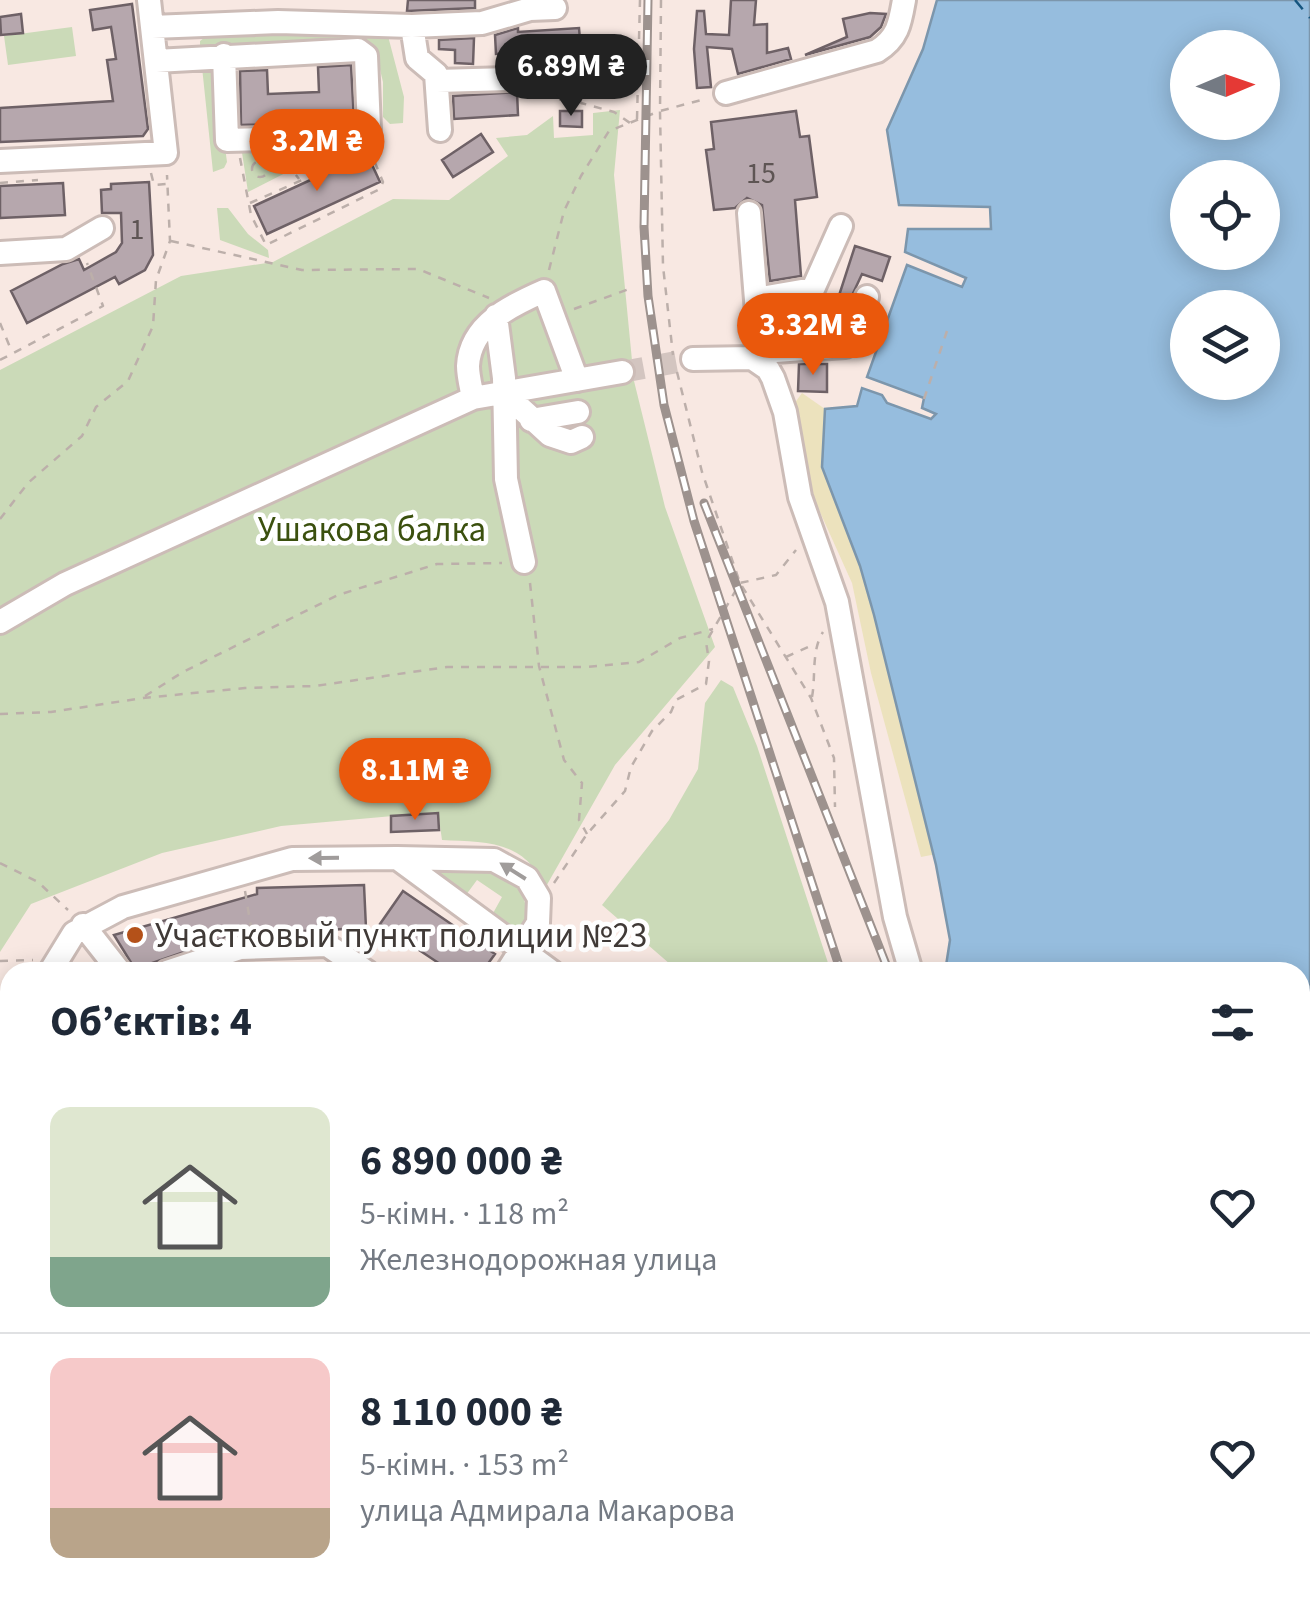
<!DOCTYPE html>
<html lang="uk">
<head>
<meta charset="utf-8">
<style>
	body { margin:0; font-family:"Source Sans 3",sans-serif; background:#f2f2f3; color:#1f2937; height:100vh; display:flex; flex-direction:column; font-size:38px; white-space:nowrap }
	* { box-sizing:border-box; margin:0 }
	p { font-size:32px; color:#747a83 }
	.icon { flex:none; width:55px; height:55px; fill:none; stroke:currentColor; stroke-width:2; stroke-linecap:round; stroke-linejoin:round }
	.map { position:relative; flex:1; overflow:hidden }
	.drawer { position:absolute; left:0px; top:962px; width:1310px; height:642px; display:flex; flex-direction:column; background:#fff; border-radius:30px 30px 0 0; box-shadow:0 5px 25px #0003 }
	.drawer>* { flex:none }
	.needle { width:65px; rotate:88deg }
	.fabs { position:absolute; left:1170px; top:30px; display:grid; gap:20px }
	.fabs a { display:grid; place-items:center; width:110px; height:110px; border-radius:50%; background:#fff; box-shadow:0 5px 25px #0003; font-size:50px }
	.price { position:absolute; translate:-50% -85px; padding:0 22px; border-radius:35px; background:#ea580c; color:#fff; font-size:32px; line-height:65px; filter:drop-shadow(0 2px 5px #0008) }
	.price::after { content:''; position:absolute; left:50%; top:60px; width:30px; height:22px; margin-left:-15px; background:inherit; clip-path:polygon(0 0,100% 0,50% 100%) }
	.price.current { background:#222; color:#fff }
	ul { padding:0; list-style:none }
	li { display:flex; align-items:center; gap:30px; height:250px; padding:0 50px }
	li+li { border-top:2px solid #e0e1e3 }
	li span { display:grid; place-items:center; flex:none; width:280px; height:200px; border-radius:20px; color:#555 }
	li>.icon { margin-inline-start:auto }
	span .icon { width:120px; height:120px; fill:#fffc; stroke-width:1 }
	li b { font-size:42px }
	h2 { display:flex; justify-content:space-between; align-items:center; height:120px; padding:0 50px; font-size:42px }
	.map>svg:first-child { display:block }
	.green { fill:#cbdab8 }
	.sand { fill:#ece2bd }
	.water { fill:#96bdde; stroke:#7c96ac; stroke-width:2.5; fill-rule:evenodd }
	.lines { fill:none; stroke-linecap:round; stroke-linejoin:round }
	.ferry { stroke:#16557f; stroke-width:2.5; stroke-dasharray:12 10; stroke-linecap:butt }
	.building { fill:#b6a7ad; stroke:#6e6166; stroke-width:2.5 }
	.minor-tunnel { stroke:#d3c5c0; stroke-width:22; stroke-dasharray:22 11; stroke-linecap:butt }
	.minor-casing { stroke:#ccbcb7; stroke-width:28 }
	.path { stroke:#bcafaa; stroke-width:2.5; stroke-dasharray:8 8; stroke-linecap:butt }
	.minor { stroke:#fff; stroke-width:22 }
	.rail-casing { stroke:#9d928e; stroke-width:9 }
	.rail { stroke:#fff; stroke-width:5; stroke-dasharray:15; stroke-linecap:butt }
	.oneway { fill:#a09c9b }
	.poi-dot { fill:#b45119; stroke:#fff; stroke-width:4 }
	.labels { text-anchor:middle; stroke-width:9; stroke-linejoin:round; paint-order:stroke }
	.number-label { font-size:30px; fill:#5e5554 }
	.park-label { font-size:35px; fill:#3b500e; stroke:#fff }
	.poi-label { font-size:35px; fill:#403a37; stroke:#fff; text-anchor:start }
</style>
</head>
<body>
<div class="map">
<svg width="1310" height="1604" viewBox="0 0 1310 1604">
	<rect width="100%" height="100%" fill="#f8e8e2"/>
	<path class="green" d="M 72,27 L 76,56 L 8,65 L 4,36 Z
		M 209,34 L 388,36 L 404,97 L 403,123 L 390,124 L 383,117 L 383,82 L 376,53 L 200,51 L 200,41 Z
		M 202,67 L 215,73 L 227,162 L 224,168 L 213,172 Z
		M 620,110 L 614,175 L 634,381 L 665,507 L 715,647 L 615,765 L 544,890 C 529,840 485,842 442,840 L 438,812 L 281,826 L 162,853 L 31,904 L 0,952 L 0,370 L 181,276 L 273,262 L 393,199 L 449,200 L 508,156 L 496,138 L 527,135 L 553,116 L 554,138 L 593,135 L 593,113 Z
		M 305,144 L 299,166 L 248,192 L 241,146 Z
		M 217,208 L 228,208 L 248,234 L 268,250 L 269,258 L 220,240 Z
		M 721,680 L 733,687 L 757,746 L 831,972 L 678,971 L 602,905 L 669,820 L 698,769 L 705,703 Z
		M 498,869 L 523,893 L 529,924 L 511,926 L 492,915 L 502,897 L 477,880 L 463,899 L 421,870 Z
		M 596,1595 L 708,1595 L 705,1604 L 591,1604 Z"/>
	<path class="sand" d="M 802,393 L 825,409 L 826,460 L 952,851 L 921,857 L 871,673 L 852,583 L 806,481 L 794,404 Z"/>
	<path class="water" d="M 937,0 L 1310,0 L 1310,1326 L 1300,1322 L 1300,972 L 945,972 L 950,940 L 936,865 L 874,615 L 860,566 L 822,467 L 825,409 L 857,406 L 862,388 L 882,395 L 887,403 L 931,419 L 936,414 L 922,408 L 924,398 L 867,377 L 907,265 L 962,287 L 966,278 L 905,252 L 908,229 L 991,229 L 990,207 L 899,205 L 887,130 L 923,49 ZM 1188,48 L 1262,48 L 1262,122 L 1188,122 ZM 1188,178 L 1262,178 L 1262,252 L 1188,252 ZM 1188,308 L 1262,308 L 1262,382 L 1188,382 Z"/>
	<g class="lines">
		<path class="ferry" d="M 1295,0 L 1310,18"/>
	</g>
	<path class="building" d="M 408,0 L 475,0 L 475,8 L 407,11 Z
		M 731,0 L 756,0 L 754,25 L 767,24 L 767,53 L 788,48 L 791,59 L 738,74 L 732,49 L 707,47 L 711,87 L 697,88 L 694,49 L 697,11 L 704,11 L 706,34 L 729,35 Z
		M 132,4 L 148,129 L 143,136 L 0,142 L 0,108 L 113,101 L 107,60 L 116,59 L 111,27 L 93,30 L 90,10 Z
		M 870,13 L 886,14 L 881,27 L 870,37 L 805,55 L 847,37 L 843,19 Z
		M 21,14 L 23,33 L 1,35 L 0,17 Z
		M 518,28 L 518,32 L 579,28 L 582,64 L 561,66 L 560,60 L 536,63 L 535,51 L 496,54 L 495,35 Z
		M 474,38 L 473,64 L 455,63 L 455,50 L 439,49 L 439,40 Z
		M 351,65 L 354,121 L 241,125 L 240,71 L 267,70 L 268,94 L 319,92 L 318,67 Z
		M 517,92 L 518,115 L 454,119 L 453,96 Z
		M 560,111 L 582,111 L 582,127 L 560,126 Z
		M 796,111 L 800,137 L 809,136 L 817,197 L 795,200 L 801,276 L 770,281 L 762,205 L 747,198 L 735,208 L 714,210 L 706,150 L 714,149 L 711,122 Z
		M 481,134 L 493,152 L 453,177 L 442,160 Z
		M 367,154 L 380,182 L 267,234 L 254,206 Z
		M 149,182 L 153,255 L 145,270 L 119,284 L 115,277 L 27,323 L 11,291 L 63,264 L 79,259 L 84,270 L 116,252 L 122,243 L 121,213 L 102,213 L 101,190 L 111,189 L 111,184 Z
		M 63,183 L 65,215 L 0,218 L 0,186 Z
		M 855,246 L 890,257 L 882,281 L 862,274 L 835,332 L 774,336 L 772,311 L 835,308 Z
		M 799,364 L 827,364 L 827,392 L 798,391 Z
		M 438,813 L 439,830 L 391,832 L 391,816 Z
		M 364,885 L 366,928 L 236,934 L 135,969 L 114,935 L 257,894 L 257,888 Z
		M 403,891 L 495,954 L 482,972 L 434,972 L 440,964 L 380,924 Z"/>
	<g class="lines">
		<path class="minor-tunnel" d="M 622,372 L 693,359"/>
		<g class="minor-casing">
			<path id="minor" d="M 412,26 L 417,58 L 436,74 L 440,130
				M 152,27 L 278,22 L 412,26 L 482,23 L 530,9 L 555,8
				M 156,61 L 358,50 L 366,56 L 369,129 L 364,136 L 227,140 L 224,55
				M 437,81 L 509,79
				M 726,93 L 877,51 C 898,38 900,23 904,0
				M 0,161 L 166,153 L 149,0
				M 749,213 L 761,362
				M 0,253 L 66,249 L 102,228
				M 756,299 L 813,289 L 841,226
				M 496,316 L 504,378 L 506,479 L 524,562
				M 760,352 L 845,346 L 867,297
				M 693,359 L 752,358 L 768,369 L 773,378 L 785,412 L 800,497 L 837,602 L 895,917 L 911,972
				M 505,394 L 550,435 L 571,442 L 582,437
				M 473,398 C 471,387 468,376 468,366 C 470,324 512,305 544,291 L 577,380
				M 531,420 L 578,412
				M 0,622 L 65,584 L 473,398 L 622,372
				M 397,858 L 552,972
				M 83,925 L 120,972
				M 50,972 L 74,933 L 123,907 L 292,859 L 397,858 L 494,860 L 527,878 L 539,898 L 538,923 L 507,972
				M 167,972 L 240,948 L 327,945 L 367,972
				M 0,1053 L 10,1037
				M 0,1187 L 10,1170
				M 0,1349 L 10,1333
				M 0,1375 L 10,1381
				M 0,1455 L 10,1461
				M 220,1595 L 229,1604
				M 467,1595 L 546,1604
				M 0,1601 L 10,1586
				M 96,1604 L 102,1595
				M 450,1604 L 450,1595
				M 592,1604 L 603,1595"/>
		</g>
		<path class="path" d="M 661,0 L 660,111 L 705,99
			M 530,82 L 556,88 L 562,104 L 569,104
			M 570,105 L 571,90 L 577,90 L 581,103 L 614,112 L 630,123
			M 637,119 L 640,0
			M 240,158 L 251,215 L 266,245 L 380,189 L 383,182 L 371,153
			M252 169a8 8 0 1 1 16 0a8 8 0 1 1-16 0Z
			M 269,168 L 288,165 L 299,179
			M 151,173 L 154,185 L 167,184
			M 0,183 L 38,180
			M 250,203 L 352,158
			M 171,241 L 302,270 L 418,269 L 489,298
			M 549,270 L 564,211 L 581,176 L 609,131 L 660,111 L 663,266 L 673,355
			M 574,309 L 629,289
			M 0,323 L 12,352
			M 0,360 L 103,306 L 87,263
			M 677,372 L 702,472 L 740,583 L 811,698 L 834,758 L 835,807
			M 924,399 L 947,331
			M 0,519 L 28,483 L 82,436 L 96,407 L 128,381 L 153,326 L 156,280 L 170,241 L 167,175
			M 530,583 L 539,666 L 564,760 L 582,783 L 579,820 L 587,834
			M 786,657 L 815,644
			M 145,696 L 183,672 L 338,595 L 437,564 L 502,563
			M 812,697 C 816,676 811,651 823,632
			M 0,714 L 51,712 L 143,698 L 245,688 L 315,686 L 447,667 L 587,667 L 639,662 L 680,638 L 713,629
			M 0,863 L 38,882 L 68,910
			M 554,883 L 587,834 L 625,791 L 631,767 L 652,731 L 671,712 L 676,700 L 706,684 L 709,661 L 706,642 L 740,583 L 776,575 L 796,550
			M 245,891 L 251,927
			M 0,961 L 33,960
			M 644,1597 L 653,1604
			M 693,1604 L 696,1595
			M 857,1604 L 860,1595"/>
		<use href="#minor" class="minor"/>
		<g class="rail-casing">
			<path id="rail" d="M 648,0 L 644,227 L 648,296 L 664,405 L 694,521 L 841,972
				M 704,503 L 889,972
				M 1300,1567 L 1308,1464
				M 1001,1595 L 1001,1604
				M 1086,1595 L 1086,1604
				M 828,1604 L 831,1595
				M 1246,1604 L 1248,1595
				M 1297,1604 L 1298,1595"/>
		</g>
		<use href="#rail" class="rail"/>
	</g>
	<defs><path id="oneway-solid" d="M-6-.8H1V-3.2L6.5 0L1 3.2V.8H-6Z" transform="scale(2.5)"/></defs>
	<g class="oneway">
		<use href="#oneway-solid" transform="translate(324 858) rotate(179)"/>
		<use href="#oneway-solid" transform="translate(513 871) rotate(-148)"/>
	</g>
	<circle class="poi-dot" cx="135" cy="935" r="10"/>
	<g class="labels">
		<g class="number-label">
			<text x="761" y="183">15</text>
			<text x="137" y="239">1</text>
		</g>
		<g class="park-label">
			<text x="372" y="541">Ушакова балка</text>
		</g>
		<g class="poi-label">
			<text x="155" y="947">Участковый пункт полиции №23</text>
		</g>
	</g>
</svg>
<div class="fabs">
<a><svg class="needle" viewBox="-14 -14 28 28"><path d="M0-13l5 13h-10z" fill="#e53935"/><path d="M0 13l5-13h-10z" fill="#747a83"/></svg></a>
<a><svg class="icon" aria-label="locate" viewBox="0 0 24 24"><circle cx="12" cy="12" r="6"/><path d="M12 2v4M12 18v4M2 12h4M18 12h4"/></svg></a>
<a><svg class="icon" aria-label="layers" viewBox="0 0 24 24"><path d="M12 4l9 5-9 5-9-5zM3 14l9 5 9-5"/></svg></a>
</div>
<b class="price current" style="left:571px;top:119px">6.89M ₴</b>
<b class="price" style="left:317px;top:194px">3.2M ₴</b>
<b class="price" style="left:813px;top:378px">3.32M ₴</b>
<b class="price" style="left:415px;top:823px">8.11M ₴</b>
<section class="drawer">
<h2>Об’єктів: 4<svg class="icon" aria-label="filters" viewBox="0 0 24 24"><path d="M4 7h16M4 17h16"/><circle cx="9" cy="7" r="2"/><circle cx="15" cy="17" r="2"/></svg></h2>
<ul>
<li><span style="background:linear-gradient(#dfe7d0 75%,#7fa58c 0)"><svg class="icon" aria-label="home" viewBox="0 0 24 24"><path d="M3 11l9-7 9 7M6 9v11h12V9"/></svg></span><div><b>6 890 000 ₴</b><p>5-кімн. · 118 m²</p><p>Железнодорожная улица</p></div><svg class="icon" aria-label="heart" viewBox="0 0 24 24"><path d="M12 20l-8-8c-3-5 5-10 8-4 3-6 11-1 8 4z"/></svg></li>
<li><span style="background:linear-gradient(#f6c9c9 75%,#b9a48a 0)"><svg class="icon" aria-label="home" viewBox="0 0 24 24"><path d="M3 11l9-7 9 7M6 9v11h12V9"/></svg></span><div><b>8 110 000 ₴</b><p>5-кімн. · 153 m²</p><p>улица Адмирала Макарова</p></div><svg class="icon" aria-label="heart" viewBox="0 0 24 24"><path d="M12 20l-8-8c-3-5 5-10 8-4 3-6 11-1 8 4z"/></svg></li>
</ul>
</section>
</div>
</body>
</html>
